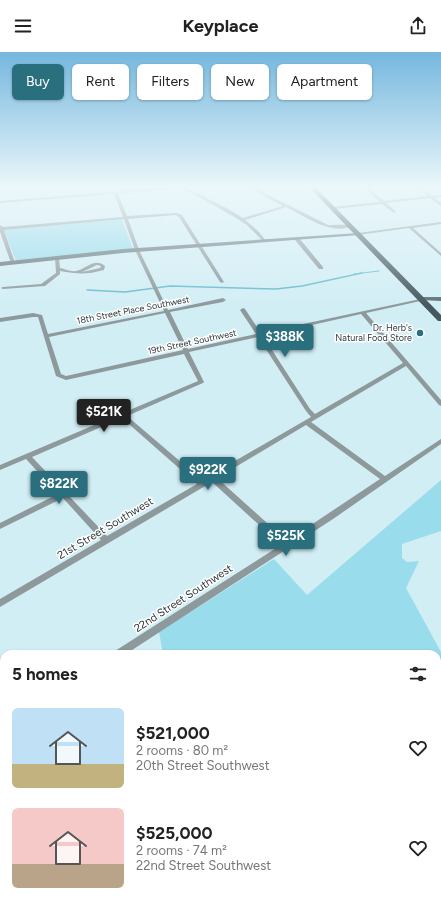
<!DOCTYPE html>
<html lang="en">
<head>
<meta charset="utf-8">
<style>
	body { margin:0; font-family:Figtree,sans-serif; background:#f6f6f6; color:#222; height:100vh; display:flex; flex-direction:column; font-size:15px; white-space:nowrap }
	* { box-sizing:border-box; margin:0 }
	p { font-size:13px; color:#767676 }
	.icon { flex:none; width:22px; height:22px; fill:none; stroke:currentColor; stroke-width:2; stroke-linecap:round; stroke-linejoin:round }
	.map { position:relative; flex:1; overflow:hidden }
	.sheet { position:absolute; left:0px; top:598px; width:441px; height:256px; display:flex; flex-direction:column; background:#fff; border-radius:12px 12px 0 0; box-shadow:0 1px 3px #0004 }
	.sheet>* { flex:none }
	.banner { position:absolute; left:12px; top:12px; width:417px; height:36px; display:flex; gap:8px }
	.price { position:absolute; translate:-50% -34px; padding:0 9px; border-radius:4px; background:#2a6f7e; color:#fff; font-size:13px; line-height:26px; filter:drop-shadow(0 1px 2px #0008) }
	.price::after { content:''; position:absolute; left:50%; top:24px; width:12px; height:9px; margin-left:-6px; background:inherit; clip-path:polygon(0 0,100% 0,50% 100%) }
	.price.on { background:#222; color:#fff }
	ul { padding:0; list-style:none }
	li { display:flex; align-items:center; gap:12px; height:100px; padding:0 12px }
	li span { display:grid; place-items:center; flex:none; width:112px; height:80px; border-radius:6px; color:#555 }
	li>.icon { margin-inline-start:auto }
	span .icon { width:48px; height:48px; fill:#fffc; stroke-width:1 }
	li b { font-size:17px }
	h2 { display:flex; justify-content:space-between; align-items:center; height:48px; padding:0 12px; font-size:17px }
	.tag { padding:0 14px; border-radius:6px; background:#fff; box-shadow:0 1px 3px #0004; font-size:14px; line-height:36px }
	.tag.on { background:#2a6f7e; color:#fff }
	header { display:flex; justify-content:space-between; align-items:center; height:52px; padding:0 12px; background:#fff; font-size:18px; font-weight:700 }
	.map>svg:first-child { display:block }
	.green { fill:#99dcec }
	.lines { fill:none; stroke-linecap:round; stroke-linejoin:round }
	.stream-far1 { stroke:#69bccf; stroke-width:1 }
	.stream { stroke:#69bccf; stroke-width:1.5 }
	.street { fill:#8e999c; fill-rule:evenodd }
	.secondary { fill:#627377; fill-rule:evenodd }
	.primary { fill:#44585d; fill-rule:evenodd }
	.poi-dot { fill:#2a6f7e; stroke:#fff; stroke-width:1.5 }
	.labels { text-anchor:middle; stroke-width:3; stroke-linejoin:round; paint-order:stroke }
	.far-street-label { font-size:9px; fill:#2d383b; stroke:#fff }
	.far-poi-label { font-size:9px; fill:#2d383b; stroke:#fff; text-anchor:end }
	.street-label { font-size:11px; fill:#2d383b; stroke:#fff }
</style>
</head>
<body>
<header><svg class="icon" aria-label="menu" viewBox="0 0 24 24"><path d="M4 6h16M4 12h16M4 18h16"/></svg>Keyplace<svg class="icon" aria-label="share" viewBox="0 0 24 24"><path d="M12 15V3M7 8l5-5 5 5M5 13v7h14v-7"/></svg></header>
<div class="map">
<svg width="441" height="854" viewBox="0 0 441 854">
	<rect width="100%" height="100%" fill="#d2eef5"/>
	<path class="green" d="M 122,167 L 133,197 L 16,209 L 4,178 Z
		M 441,428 L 441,479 L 402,492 L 402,506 L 407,510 L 419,509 L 406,536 L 441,600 L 441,632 L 437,634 L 437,602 L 163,602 L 159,580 L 274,507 L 307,543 Z"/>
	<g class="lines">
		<path class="stream-far1" d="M 354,222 L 379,219"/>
		<path class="stream" d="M 87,238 L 125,240 L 170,234 L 276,237 L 302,234 L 362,221"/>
		<path class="street" d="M 173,135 L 188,135 L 187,136 L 228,157 L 243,166 L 283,154 L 247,135 L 252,135 L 328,173 C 335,173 346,172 352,174 C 332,184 304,164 286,155 L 245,168 L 258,179 L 266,189 L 264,190 L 247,173 L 236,166 L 183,136 L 118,142 L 127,164 L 176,161 L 182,163 L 224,230 L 222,231 L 220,230 L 179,165 L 176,163 L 128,167 L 139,198 L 168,258 L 223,246 L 226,248 L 223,250 L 170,260 L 188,297 L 256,282 L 240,258 L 243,256 L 245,257 L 261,281 L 425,246 L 425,248 L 366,261 L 441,348 L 441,354 L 439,353 L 406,314 L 311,370 L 385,424 L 441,387 L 441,392 L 333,467 L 126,602 L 114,602 L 115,599 L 281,493 L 212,430 L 0,555 L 0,547 L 101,488 L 63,446 L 0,477 L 0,471 L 58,442 L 26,407 L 0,418 L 0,413 L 198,329 L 184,302 L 66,328 L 56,324 L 38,265 L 33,265 L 0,270 L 0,266 L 33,261 L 42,263 L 48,282 L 164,259 L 135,198 L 124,167 L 4,178 L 15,211 L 13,212 L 11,211 L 0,180 L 0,173 L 3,175 L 123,165 L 114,142 L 0,151 L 0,149 ZM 165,261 L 183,298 L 66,324 L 61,322 L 49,285 ZM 361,262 L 403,311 L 315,362 L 310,357 L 263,284 ZM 258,285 L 306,359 L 311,365 L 202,428 L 127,364 L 203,331 L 204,330 L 189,300 ZM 122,366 L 197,432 L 107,484 L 32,405 ZM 306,373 L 380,427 L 287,489 L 217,426 Z
			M 363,135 L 367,135 L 384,149 L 428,144 L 417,135 L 421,135 L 432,144 L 441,143 L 441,145 L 435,146 L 441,151 L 441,154 L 430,146 L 386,151 L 395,159 L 396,160 L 394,161 L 382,152 L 333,157 L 331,156 L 333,155 L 380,150 Z
			M 441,170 L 441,172 L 413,176 L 441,201 L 441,204 L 409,176 L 358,183 L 356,182 L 358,181 Z
			M 295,186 L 299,186 L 323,215 L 323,217 L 319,217 L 295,188 Z
			M 55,205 L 59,206 L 60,216 C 65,217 71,220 76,219 C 86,217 95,205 105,214 L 104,218 C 86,223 77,222 60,219 L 60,222 L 45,234 L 3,237 L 1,236 L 3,235 L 41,232 L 56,221 ZM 97,213 L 101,214 L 100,216 L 82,220 Z
			M 0,633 L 4,633 L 4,643 L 0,643 Z
			M 441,764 L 441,774 L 437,775 L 437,765 Z
			M 218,850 L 239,850 L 237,854 L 216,854 Z"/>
		<path class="secondary" d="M 358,181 L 360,182 L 360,183 L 123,201 L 0,214 L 0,210 L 123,197 Z
			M 423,245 L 441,245 L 441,249 L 421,248 L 420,247 Z"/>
		<path class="primary" d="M 309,135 L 315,135 L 441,263 L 441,269 L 438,269 Z"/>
	</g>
	<linearGradient id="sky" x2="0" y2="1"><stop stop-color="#75b7de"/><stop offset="0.53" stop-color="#ebf7fa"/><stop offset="1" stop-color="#ebf7fa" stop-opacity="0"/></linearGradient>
	<rect width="441" height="254" fill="url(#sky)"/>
	<circle class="poi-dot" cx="420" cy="281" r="4"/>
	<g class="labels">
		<g class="far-street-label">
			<text transform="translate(133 258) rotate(-11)" y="3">18th Street Place Southwest</text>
			<text transform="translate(192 290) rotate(-12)" y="3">19th Street Southwest</text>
		</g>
		<g class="far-poi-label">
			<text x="412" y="279">Dr. Herb's<tspan x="412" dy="10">Natural Food Store</tspan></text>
		</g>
		<g class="street-label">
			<text transform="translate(105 476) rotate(-31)" y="4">21st Street Southwest</text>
			<text transform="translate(183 546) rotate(-33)" y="4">22nd Street Southwest</text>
		</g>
	</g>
</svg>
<b class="price" style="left:285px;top:306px">$388K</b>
<b class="price on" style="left:104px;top:381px">$521K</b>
<b class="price" style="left:208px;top:439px">$922K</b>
<b class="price" style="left:59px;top:453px">$822K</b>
<b class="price" style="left:286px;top:505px">$525K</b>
<div class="banner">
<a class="tag on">Buy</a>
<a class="tag">Rent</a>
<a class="tag">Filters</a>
<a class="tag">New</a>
<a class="tag">Apartment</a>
</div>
<section class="sheet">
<h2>5 homes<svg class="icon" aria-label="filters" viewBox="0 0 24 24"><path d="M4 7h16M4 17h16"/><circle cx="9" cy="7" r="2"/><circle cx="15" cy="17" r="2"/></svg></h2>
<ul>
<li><span style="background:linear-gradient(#bfe0f5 70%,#c2b280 0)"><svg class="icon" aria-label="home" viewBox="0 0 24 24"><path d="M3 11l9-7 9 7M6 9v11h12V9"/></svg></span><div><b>$521,000</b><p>2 rooms · 80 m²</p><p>20th Street Southwest</p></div><svg class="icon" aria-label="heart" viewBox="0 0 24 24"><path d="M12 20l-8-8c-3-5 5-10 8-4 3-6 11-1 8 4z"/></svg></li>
<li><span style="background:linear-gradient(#f6c9c9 70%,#b9a48a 0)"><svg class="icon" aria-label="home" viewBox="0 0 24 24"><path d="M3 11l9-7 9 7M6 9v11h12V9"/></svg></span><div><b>$525,000</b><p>2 rooms · 74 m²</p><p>22nd Street Southwest</p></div><svg class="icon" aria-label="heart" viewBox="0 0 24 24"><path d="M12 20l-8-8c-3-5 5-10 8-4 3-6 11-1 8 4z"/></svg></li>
</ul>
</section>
</div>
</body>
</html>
